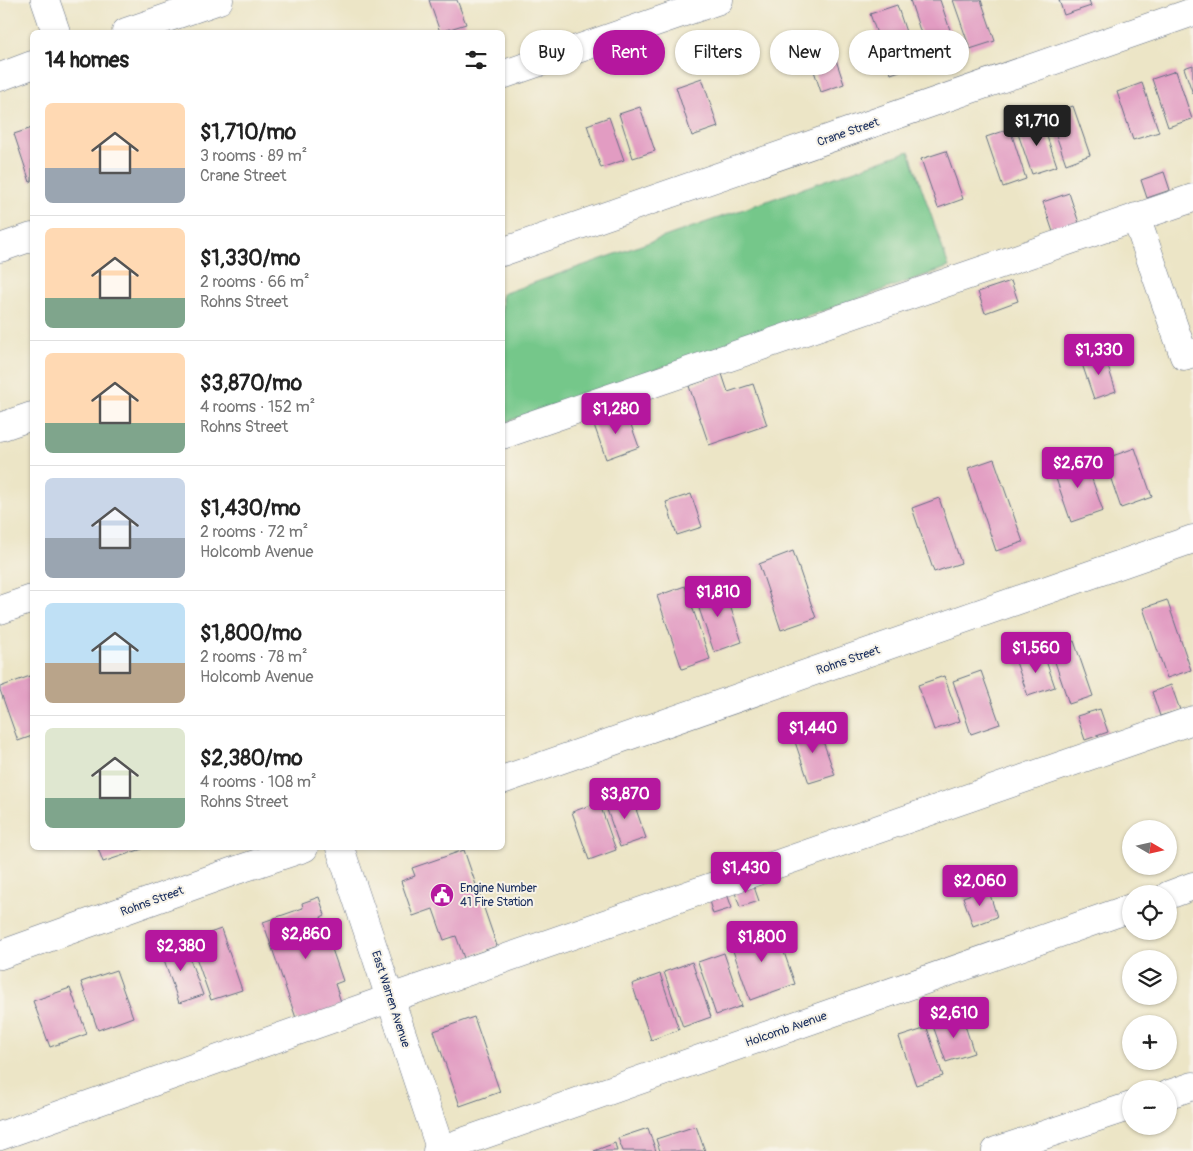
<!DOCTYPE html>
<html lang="en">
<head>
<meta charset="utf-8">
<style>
	body { margin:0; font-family:Pangolin,sans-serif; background:#f2f2f2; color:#222; height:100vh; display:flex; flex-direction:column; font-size:19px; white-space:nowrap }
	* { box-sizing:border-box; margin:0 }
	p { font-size:16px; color:#767676 }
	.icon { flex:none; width:28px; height:28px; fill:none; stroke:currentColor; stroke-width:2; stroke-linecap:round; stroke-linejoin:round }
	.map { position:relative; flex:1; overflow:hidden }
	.details { position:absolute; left:30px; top:30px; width:475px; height:820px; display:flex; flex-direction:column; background:#fff; border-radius:8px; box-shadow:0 1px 4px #0004 }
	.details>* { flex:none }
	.banner { position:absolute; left:520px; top:30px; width:475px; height:45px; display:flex; gap:10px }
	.needle { width:32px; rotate:99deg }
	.controls { position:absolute; left:1122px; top:820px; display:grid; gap:10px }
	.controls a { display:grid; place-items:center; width:55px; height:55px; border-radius:50%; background:#fff; box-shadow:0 1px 4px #0004; font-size:25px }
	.price { position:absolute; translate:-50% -42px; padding:0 11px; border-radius:5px; background:#b5179e; color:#fff; font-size:16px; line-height:32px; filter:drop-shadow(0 1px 2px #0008) }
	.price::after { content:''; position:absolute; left:50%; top:30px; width:15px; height:11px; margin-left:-8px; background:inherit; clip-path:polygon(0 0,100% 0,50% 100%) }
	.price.active { background:#222; color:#fff }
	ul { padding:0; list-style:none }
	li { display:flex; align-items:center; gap:15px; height:125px; padding:0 15px }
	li+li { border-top:1px solid #e0e0e0 }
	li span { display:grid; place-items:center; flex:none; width:140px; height:100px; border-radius:8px; color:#555 }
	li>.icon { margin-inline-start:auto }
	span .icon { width:60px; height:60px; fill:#fffc; stroke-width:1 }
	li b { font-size:21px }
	h2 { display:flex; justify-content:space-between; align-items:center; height:60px; padding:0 15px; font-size:21px }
	.chip { padding:0 18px; border-radius:22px; background:#fff; box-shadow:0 1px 4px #0004; font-size:18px; line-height:45px }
	.chip.active { background:#b5179e; color:#fff }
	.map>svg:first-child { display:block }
	.green { fill:#74c78a; stroke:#487b74 }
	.building { fill:#e29cc2 }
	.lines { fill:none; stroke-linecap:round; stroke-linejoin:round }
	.minor-casing { stroke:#646f82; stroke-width:29 }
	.major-casing { stroke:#646f82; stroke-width:29 }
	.minor { stroke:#fff; stroke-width:28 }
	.major { stroke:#fff; stroke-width:28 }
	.labels { text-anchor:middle; stroke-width:4; stroke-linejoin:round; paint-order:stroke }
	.street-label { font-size:12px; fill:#1b2f5e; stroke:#f7f3e8 }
	.poi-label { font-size:12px; fill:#1b2f5e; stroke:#f7f3e8; text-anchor:start }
</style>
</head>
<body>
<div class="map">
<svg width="1193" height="1151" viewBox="0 0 1193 1151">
	<rect width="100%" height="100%" fill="#f7f3e8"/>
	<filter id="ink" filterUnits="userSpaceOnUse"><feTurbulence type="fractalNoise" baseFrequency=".02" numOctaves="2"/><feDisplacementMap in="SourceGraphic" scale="10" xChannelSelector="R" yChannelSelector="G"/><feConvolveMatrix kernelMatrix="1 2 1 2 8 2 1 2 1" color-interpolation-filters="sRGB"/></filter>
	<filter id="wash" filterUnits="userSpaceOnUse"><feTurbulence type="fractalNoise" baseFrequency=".0096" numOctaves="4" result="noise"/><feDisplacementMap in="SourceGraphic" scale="20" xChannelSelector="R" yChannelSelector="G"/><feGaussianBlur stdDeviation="1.12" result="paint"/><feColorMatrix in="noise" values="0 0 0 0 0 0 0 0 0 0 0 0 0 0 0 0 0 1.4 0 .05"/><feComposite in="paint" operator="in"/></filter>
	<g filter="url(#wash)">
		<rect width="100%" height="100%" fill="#ece5c6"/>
		<path class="green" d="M 909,151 L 949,267 L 503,423 L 502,294 Z"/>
		<g id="blocks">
			<path class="building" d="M 429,0 L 457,0 L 466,24 L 440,32 Z
				M 910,0 L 940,0 L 957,51 L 930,61 Z
				M 953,0 L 981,0 L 995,41 L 970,49 Z
				M 1059,0 L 1089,0 L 1091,6 L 1064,15 Z
				M 897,5 L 917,65 L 891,74 L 870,14 Z
				M 829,39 L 844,84 L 821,92 L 806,47 Z
				M 1193,65 L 1193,94 L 1184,68 Z
				M 1176,71 L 1192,119 L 1168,127 L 1152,79 Z
				M 702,78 L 718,127 L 692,136 L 676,87 Z
				M 1142,83 L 1159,132 L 1133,140 L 1117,92 Z
				M 1073,106 L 1090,155 L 1066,164 L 1049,115 Z
				M 640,107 L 655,151 L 633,158 L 619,114 Z
				M 609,117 L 624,160 L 601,168 L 587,125 Z
				M 1041,119 L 1057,166 L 1032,174 L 1016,128 Z
				M 32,128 L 32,181 L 30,182 L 14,134 Z
				M 1010,129 L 1026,179 L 1003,187 L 986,137 Z
				M 946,151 L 963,199 L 938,208 L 921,159 Z
				M 1164,172 L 1170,190 L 1147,198 L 1141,180 Z
				M 1069,193 L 1080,226 L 1054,235 L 1043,202 Z
				M 1011,281 L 1018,301 L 985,313 L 978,292 Z
				M 1104,354 L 1116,391 L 1094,399 L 1081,361 Z
				M 722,374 L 728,392 L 753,384 L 767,425 L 709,445 L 689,386 Z
				M 626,411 L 639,447 L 606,459 L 593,422 Z
				M 1135,448 L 1152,497 L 1121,508 L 1104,459 Z
				M 1084,456 L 1103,511 L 1071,522 L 1052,467 Z
				M 994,459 L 1023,542 L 996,551 L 968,468 Z
				M 691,494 L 702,527 L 677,535 L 666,502 Z
				M 939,498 L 961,563 L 934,572 L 912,508 Z
				M 793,551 L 816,618 L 781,630 L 759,564 Z
				M 723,584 L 742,642 L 714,652 L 694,594 Z
				M 685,586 L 710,659 L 682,669 L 657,596 Z
				M 1167,600 L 1191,670 L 1167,678 L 1143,608 Z
				M 1074,641 L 1093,696 L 1069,704 L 1051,650 Z
				M 1043,652 L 1055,687 L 1028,696 L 1016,662 Z
				M 981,671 L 1000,724 L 971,734 L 953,681 Z
				M 30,676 L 32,684 L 32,736 L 18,741 L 0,690 L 0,687 Z
				M 944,676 L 960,721 L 934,730 L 918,685 Z
				M 1171,685 L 1180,710 L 1160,716 L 1152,692 Z
				M 1100,709 L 1108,732 L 1085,740 L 1077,716 Z
				M 817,724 L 835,775 L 809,783 L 792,733 Z
				M 630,792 L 646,838 L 620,847 L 604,801 Z
				M 599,802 L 616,850 L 589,860 L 572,812 Z
				M 98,848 L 145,848 L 103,862 Z
				M 464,850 L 497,946 L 464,958 L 456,936 L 444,940 L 433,909 L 413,916 L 401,881 L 415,876 L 412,868 Z
				M 752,881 L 759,901 L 740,907 L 733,887 Z
				M 988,888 L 997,917 L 973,926 L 963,897 Z
				M 726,891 L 732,908 L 713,914 L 708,898 Z
				M 319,897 L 325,915 L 321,917 L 343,981 L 335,984 L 342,1005 L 297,1021 L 263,922 L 303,908 L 302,903 Z
				M 775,926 L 795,984 L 750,1000 L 730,942 Z
				M 221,929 L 242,990 L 211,1000 L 190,940 Z
				M 183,940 L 203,995 L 179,1003 L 160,948 Z
				M 724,953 L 742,1006 L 716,1015 L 698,962 Z
				M 692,962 L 711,1017 L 683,1027 L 664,972 Z
				M 116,970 L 133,1017 L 98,1030 L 81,982 Z
				M 660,974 L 679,1030 L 651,1040 L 632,984 Z
				M 70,988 L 87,1034 L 50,1047 L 33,1001 Z
				M 962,1016 L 974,1053 L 946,1062 L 933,1026 Z
				M 474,1017 L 500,1092 L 460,1106 L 434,1031 Z
				M 927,1028 L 943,1076 L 916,1085 L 899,1037 Z
				M 696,1126 L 705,1151 L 660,1151 L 656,1139 Z
				M 648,1128 L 656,1151 L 623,1151 L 618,1138 Z
				M 615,1143 L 617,1151 L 594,1151 Z"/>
		</g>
	</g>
	<g filter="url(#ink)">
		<use href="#blocks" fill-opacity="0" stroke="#646f82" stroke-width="1"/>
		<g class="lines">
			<g class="minor-casing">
				<path id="minor" d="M 126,32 L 219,0
					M 502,75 L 719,0
					M 0,77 L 32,65
					M 1136,217 L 1184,356 L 1193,353
					M 0,248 L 32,237
					M 502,252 L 1193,12
					M 0,427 L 32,416
					M 502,435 L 1193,198
					M 0,610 L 32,599
					M 502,780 L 1193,539
					M 1169,895 L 1193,886
					M 0,955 L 234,871 L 304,848
					M 1169,1094 L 1193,1086
					M 0,1136 L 391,998 L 1193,720
					M 437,1151 L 1131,908
					M 996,1151 L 1131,1106"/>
			</g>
			<g class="major-casing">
				<path id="major" d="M 45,0 L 56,32
					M 340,848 L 441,1151"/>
			</g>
			<use href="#minor" class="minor"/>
			<use href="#major" class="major"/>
		</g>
	</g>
	<defs>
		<g id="civic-disc" transform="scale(1.25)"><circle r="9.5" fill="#b5179e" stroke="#f7f3e8"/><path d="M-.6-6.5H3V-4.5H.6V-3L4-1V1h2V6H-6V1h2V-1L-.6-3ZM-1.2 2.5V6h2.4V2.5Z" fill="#fff"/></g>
	</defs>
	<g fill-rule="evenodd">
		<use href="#civic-disc" x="442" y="895"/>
	</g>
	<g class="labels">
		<g class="street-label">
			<text transform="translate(848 132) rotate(-19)" y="4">Crane Street</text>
			<text transform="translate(848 660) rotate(-19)" y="4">Rohns Street</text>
			<text transform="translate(152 901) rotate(-20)" y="4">Rohns Street</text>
			<text transform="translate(391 999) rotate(72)" y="4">East Warren Avenue</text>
			<text transform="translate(786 1029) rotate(-19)" y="4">Holcomb Avenue</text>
		</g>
		<g class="poi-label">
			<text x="460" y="892">Engine Number<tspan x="460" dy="14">41 Fire Station</tspan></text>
		</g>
	</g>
</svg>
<div class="controls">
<a><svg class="needle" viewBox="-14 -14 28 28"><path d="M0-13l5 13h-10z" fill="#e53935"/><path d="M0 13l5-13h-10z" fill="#767676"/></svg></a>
<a><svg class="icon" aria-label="locate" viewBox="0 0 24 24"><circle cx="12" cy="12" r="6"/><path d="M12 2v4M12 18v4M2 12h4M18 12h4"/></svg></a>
<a><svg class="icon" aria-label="layers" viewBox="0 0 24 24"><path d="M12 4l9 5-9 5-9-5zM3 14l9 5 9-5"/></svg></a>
<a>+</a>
<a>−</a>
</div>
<b class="price active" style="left:1037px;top:147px">$1,710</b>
<b class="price" style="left:1099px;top:376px">$1,330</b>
<b class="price" style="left:616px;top:435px">$1,280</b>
<b class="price" style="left:1078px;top:489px">$2,670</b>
<b class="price" style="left:718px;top:618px">$1,810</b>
<b class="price" style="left:1036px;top:674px">$1,560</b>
<b class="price" style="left:813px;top:754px">$1,440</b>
<b class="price" style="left:625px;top:820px">$3,870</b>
<b class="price" style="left:746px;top:894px">$1,430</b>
<b class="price" style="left:980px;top:907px">$2,060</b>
<b class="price" style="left:306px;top:960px">$2,860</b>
<b class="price" style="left:762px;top:963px">$1,800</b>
<b class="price" style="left:181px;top:972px">$2,380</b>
<b class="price" style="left:954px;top:1039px">$2,610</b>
<div class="banner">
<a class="chip">Buy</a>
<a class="chip active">Rent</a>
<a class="chip">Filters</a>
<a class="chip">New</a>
<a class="chip">Apartment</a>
</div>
<section class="details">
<h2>14 homes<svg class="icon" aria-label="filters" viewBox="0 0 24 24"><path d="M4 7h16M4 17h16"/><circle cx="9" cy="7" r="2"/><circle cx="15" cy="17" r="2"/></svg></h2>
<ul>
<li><span style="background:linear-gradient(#ffd9b3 65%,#9aa5b1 0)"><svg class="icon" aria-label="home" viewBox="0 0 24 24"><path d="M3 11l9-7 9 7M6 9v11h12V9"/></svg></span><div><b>$1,710/mo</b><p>3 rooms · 89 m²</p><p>Crane Street</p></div></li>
<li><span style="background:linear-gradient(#ffd9b3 70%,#7fa58c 0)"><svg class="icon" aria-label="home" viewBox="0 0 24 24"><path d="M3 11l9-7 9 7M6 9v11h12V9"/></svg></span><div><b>$1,330/mo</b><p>2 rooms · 66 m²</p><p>Rohns Street</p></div></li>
<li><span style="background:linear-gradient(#ffd9b3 70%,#7fa58c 0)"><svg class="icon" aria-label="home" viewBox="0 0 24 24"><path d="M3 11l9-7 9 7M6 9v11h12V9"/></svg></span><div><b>$3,870/mo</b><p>4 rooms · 152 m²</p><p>Rohns Street</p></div></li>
<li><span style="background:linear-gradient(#c9d6e8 60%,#9aa5b1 0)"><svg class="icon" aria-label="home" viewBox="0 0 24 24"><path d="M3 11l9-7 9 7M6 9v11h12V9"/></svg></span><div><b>$1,430/mo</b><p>2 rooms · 72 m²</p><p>Holcomb Avenue</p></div></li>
<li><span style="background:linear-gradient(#bfe0f5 60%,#b9a48a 0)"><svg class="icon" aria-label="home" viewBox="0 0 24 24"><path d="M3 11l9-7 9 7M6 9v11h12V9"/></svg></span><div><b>$1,800/mo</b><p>2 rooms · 78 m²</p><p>Holcomb Avenue</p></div></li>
<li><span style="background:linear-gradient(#dfe7d0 70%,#7fa58c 0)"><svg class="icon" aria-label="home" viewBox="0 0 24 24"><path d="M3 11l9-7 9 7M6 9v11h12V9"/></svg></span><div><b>$2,380/mo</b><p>4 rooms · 108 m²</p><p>Rohns Street</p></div></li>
</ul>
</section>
</div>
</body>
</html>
